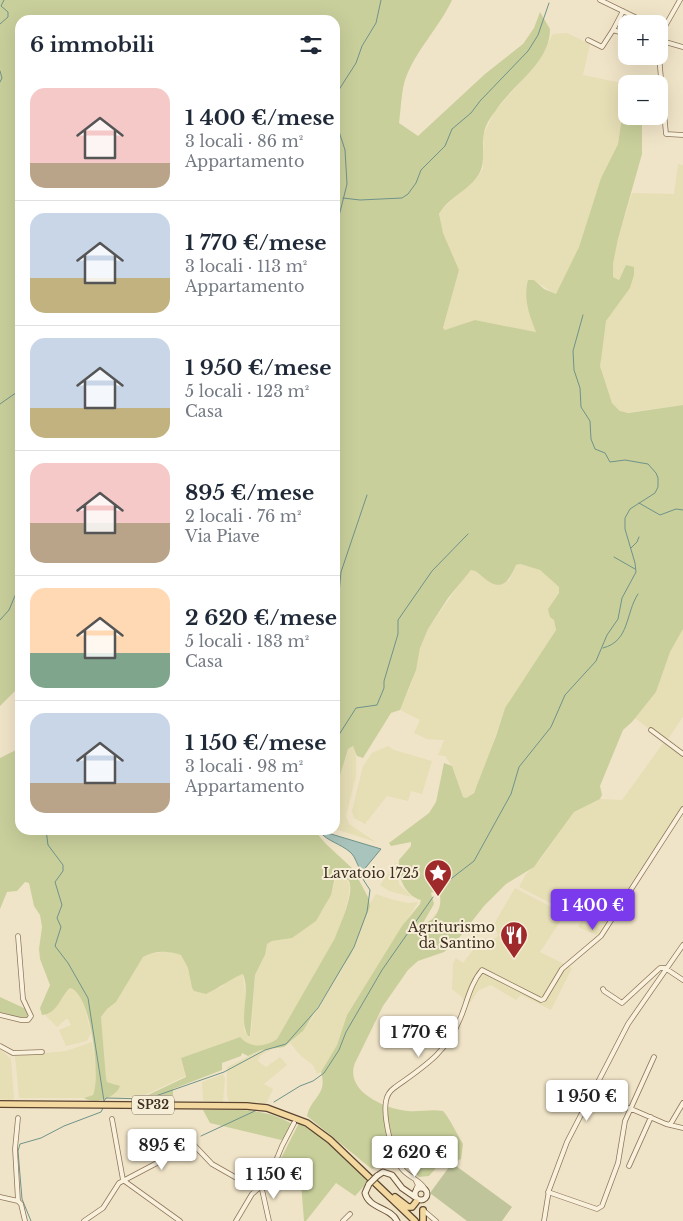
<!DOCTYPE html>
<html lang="it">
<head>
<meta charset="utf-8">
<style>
	body { margin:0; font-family:"Libre Baskerville",serif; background:#f6f6f7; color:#1f2937; height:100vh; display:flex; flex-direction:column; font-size:19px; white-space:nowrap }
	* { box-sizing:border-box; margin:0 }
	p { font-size:16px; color:#747a83 }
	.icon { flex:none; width:28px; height:28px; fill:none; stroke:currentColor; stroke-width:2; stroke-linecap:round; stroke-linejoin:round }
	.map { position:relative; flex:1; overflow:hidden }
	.details { position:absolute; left:15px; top:15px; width:325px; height:820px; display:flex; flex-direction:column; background:#fff; border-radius:15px; box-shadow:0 5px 20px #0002 }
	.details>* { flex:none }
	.controls { position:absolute; left:618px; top:15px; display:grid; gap:10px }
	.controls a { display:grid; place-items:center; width:50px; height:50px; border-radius:10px; background:#fff; box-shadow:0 5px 20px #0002; font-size:25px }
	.price { position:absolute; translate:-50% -42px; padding:0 11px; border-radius:5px; background:#fff; color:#222; font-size:16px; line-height:32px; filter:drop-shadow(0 1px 2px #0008) }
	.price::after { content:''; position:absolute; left:50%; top:30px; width:15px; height:11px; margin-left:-8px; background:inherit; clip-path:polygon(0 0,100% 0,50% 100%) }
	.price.current { background:#7c3aed; color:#fff }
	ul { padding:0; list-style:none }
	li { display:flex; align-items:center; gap:15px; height:125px; padding:0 15px }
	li+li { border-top:1px solid #e0e1e3 }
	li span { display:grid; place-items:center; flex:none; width:140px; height:100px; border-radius:15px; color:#555 }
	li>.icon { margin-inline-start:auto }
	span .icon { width:60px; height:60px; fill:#fffc; stroke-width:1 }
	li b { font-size:21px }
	h2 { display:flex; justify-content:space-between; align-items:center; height:60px; padding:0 15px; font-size:21px }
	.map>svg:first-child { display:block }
	.farmland { fill:#e6deb5 }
	.green { fill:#c9cf9b; fill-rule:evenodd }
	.cemetery { fill:#bfc49a }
	.water { fill:#a9c4bc; stroke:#6f938a }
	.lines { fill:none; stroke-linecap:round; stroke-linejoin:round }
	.stream { stroke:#6f938a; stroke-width:1 }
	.street-casing { stroke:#8d765c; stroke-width:5.5 }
	.secondary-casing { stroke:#6f573f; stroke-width:7 }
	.primary-casing { stroke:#5b4430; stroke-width:8 }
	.street { stroke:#faf1dc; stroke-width:4 }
	.secondary { stroke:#faf1dc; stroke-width:5 }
	.primary { stroke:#f3d9a0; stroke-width:5.5 }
	.secondary-bridge-casing { stroke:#6f573f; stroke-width:7; stroke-linecap:butt }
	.secondary-bridge { stroke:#faf1dc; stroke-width:5 }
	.labels { text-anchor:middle; stroke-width:4; stroke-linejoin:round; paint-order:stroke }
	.shield { fill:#f7eed8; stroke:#756857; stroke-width:1 }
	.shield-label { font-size:12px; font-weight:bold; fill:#3d2e20 }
	.poi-label { font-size:14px; fill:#3d2e20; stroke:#f7eed8; text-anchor:end }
</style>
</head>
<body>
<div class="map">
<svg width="683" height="1221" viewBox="0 0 683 1221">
	<rect width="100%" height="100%" fill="#f0e4c8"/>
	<path class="farmland" d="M 567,33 L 590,44 L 583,75 L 626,84 L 618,144 L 601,178 L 579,247 L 556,295 L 534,280 L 528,280 L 526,291 L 527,306 L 537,332 L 475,320 L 447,330 L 443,329 L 459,270 L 443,233 L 439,218 L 440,211 L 476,179 L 483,169 L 484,133 L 495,111 L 537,63 L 553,34 Z
		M 678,164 L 683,165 L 683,405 L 623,413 L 612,403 L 600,366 L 606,321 L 630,288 L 634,275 L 623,270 L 619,280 L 613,277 L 613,264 L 618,239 L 632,193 L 674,194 Z
		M 519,564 L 540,570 L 559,587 L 559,593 L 548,609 L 554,620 L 556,630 L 505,708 L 479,783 L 473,793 L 466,798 L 463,797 L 452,766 L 445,756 L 438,755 L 444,740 L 427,739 L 414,733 L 420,720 L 400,710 L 412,682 L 420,648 L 428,629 L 466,575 L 471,570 L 477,570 L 485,579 L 509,581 L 516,565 Z
		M 683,629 L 683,717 L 666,742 L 635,718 L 656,692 L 670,652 Z
		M 664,742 L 683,755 L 683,804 L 597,935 L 578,927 L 593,900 L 574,889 L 562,909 L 519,887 L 526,874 L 540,860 L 574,812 L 600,799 L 622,800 Z
		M 353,746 L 356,753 L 356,776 L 346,816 L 349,824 L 376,842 L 335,829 L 335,813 L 337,813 L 335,792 L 348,749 Z
		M 388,746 L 394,750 L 432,761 L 422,794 L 411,791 L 408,801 L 387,796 L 365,824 L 354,818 L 352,811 L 363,766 L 372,753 Z
		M 396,862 L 399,884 L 412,897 L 389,891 L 380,885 Z
		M 337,875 L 346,879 L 350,885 L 348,899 L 342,922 L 335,938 L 277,1039 L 265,1045 L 257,1046 L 246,1044 L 239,1037 L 181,1058 L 185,1076 L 141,1097 L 107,1098 L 116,1093 L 115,1084 L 107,1082 L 106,1078 L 101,1017 L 107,1009 L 116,1002 L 143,957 L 149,954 L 170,951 L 181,955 L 188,968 L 192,988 L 194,991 L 206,994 L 223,986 L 228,979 L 243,974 L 246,1003 L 244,1030 L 248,1036 L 251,1035 L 255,975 L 264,958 L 267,944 L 272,941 L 292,938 L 312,923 L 323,910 L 332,891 Z
		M 515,888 L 565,914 L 540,952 L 572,968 L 551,1010 L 521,995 L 516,1000 L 491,985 L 479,990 L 470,1003 L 463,1001 L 462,997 L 452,989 L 453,963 L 456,958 L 463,963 L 482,938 L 492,940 L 498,936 L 494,924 Z
		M 376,894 L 390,899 L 408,903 L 418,902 L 347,1015 L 337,1045 L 321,1072 L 317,1074 L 313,1065 L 301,1056 L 290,1043 L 301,1033 L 311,1020 L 346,963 L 368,914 L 370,903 Z
		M 70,988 L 76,990 L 83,1000 L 91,1033 L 87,1041 L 66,1046 L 59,1030 L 71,1025 L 68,1019 L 66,1019 L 57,1027 L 45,1015 L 56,1007 Z
		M 92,1042 L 96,1069 L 95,1089 L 93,1095 L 84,1098 L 19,1098 L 15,1056 L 66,1051 Z
		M 0,1049 L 11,1059 L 14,1099 L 11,1100 L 0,1099 Z
		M 269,1049 L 272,1049 L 260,1056 L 258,1061 L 266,1067 L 280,1057 L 287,1065 L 264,1084 L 273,1089 L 267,1102 L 264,1104 L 229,1102 L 227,1096 L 227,1067 L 261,1050 Z
		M 223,1074 L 225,1078 L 223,1102 L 203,1101 L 202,1082 Z"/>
	<path class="green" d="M 0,0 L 452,0 C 439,28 415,51 405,80 C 401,94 401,109 399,123 L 418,136 L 485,74 L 523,44 L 534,28 L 540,12 L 550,29 C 550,64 511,85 494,113 C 490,118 485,126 484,133 C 481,148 487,164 477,177 C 467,191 447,199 439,214 L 443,233 L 459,270 L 443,328 L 445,330 L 475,320 L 536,332 C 529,314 523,299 528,280 L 534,280 L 544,289 L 556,294 L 579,247 L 601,178 L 618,144 L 623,110 L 626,110 L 626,116 L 635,116 L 642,125 L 642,154 L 618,239 L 613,264 L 613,277 L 619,280 L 626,265 L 634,267 L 634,275 L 630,288 L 606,321 L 601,360 L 600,366 L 612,403 L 620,411 L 628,413 L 683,405 L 683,629 L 670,652 L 656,692 L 632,722 L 623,730 L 600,786 L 602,795 L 600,799 L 574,812 L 534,867 L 506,884 L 484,906 L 455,943 L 444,952 L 418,961 L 408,970 L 383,1006 L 355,1063 C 344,1091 385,1109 408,1111 C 420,1112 431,1109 443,1111 C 451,1120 456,1133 463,1144 L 461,1159 L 457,1161 C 441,1155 439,1166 429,1176 L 419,1177 L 400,1152 L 388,1146 L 382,1149 L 378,1166 L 372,1169 L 368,1166 L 307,1116 C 311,1097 328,1095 321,1072 L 337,1045 L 347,1015 L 402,926 L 420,904 L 421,900 C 405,896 397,876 399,860 L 411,846 L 411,842 L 391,846 L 389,843 L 429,813 L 436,802 L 444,763 L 452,766 L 463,797 L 466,798 L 474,793 L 496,736 L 505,708 L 556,630 L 554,620 L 550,617 L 548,609 L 559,593 L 559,587 L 540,570 L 520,564 L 516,565 C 509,581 502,593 484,578 C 479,574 478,571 471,570 L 448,598 L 428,629 L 420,648 L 416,670 L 400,710 L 391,713 L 363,758 L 357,756 L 353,746 L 348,749 L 335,792 L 335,20 L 20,20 L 20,686 L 0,706 ZM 434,892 L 440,896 C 442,907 435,922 423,923 L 434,904 L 431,893 Z
		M 20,748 L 20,830 L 314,830 L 326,844 L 353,869 L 369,899 L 370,907 L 351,954 L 303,1031 L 284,1047 L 261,1050 L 248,1056 L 242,1053 L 241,1056 L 222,1063 L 222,1070 L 173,1089 L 173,1101 L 141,1100 L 144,1097 L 186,1077 L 181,1058 L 240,1037 C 250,1048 264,1048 277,1039 L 335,938 C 339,927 355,893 349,881 C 347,878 342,877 339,875 L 335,877 L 331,895 L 316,921 L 292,938 L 272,941 L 267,944 L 265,955 L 255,975 L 250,1036 L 248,1036 C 238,1019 251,994 243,974 C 229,979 220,988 206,994 L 194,991 L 192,988 L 188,968 L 181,955 C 168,951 156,950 143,957 L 116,1002 L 107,1009 L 101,1017 L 106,1078 L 107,1082 L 120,1086 C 116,1098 94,1105 84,1098 L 93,1095 C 101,1078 91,992 70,988 C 61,996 57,1014 42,1015 L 40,1008 L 50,985 L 40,959 L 39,949 L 42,927 L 40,915 L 34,906 L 29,883 L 25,882 L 17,891 L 7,892 L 0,909 L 0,758 Z
		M 0,997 L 26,1009 L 28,1014 L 27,1017 L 17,1017 L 0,1012 Z
		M 203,1110 C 232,1110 266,1107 292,1124 L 284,1139 L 281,1140 L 210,1123 Z
		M 299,1123 L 326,1140 L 369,1181 L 355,1196 L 336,1183 L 306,1221 L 304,1221 L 300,1171 L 272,1176 Z"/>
	<path class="cemetery" d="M 452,1163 L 512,1207 L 502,1221 L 467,1221 L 430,1193 Z"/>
	<path class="water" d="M 321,831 L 381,849 L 362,872 C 357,866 356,857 350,852 C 341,844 327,841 320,832 Z"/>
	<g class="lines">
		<path class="stream" d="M 0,24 L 8,17 L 8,12 L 1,6 L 4,0
			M 0,71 L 2,78 L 0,82
			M 335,96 L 356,63 L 362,46 L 376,23 L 381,0
			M 335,119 L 345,150 L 347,184 L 335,232
			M 343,198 L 360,200 L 402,198 L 408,194 L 416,183 L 421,170 L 445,146 L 452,129 L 471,113 L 480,101 L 528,51 L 538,35 L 549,3
			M 0,404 L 20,390
			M 639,503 L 660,515 L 676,509 L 683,510
			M 631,548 L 637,542 L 639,537
			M 614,557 L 635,569
			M 0,620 L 9,610 L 20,584
			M 335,635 L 341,572 L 367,495
			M 603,648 C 630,641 625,614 638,594
			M 335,741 L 356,708 L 377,705 L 384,688 L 384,681 L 398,634 L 398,620 L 432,571 L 468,534
			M 46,830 L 48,845 L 63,865 L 63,871 L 55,882 L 62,905 L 57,918 L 61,927 L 55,946 L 68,963 L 88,998 L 104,1101 L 106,1098 L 147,1099 L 224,1072 L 265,1050 L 286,1044 L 318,1008 L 354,947 L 367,912 L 370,890 L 359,873 L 360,870
			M 318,830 L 321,833
			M 438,894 L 452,878 L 474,861 L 511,794 L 519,767 L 551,727 L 565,695 L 596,661 L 607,635 L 618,619 L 622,598 L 636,572 L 635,563 L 625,529 L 625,518 L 630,509 L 655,493 L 658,487 L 658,478 L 656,473 L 648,464 L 625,460 L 610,462 L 605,453 L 595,449 L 591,439 L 590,421 L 581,407 L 580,388 L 574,370 L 573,351 L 583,315
			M 274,1102 L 300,1086 L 313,1081 L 324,1073 L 339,1050 L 346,1032 L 382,970 L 433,897
			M 201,1136 L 257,1110
			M 31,1221 L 22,1199 L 18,1151 L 20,1144 L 41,1138 L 64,1126 L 101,1112 L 103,1108"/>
		<g class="street-casing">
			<path id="street" d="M 600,0 L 637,18 L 634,24
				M 613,30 L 623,11
				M 659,37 L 680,0
				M 659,38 L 662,41 L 683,47
				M 588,40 L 602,47 L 613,30 L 626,34
				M 659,56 L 666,134 L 683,135
				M 651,730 L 683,754
				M 603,989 L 604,991 L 622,1003 L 660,968 L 665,968 L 683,980
				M 0,1015 L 21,1020 L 28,1020 L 31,1016 L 23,999 L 18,936
				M 0,1046 L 13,1053 L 42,1052
				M 629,1108 L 666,1124 L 683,1128
				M 18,1118 L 15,1149 L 18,1201 L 21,1204 L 25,1221
				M 112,1119 L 123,1180 L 180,1221
				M 670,1125 L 683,1103
				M 629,1166 L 651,1117
				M 416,1181 L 418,1185 L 416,1189
				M 261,1185 L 269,1221
				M 425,1189 C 421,1180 408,1177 402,1169 C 392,1157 383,1116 386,1101 C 387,1095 390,1091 394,1088 C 423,1067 446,1054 460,1019 C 467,1003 470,984 482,970 L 541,1000 L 544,999 L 562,969 L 601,936 L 683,809
				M 548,1192 L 597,1209 L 602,1206 L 618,1163 L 625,1121 L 654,1057
				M 0,1197 L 18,1201
				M 423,1210 L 436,1221
				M 84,1221 L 103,1208 L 119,1183 L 193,1144 L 212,1164 L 256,1189
				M 236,1221 L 252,1194 L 268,1180 L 282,1146 L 294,1123
				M 343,1221 L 350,1214
				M 544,1221 L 549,1190 L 567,1142 L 628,1024 L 683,945"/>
		</g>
		<g class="secondary-casing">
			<path id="secondary" d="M 377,1176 L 383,1172 L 392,1175 L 402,1188 L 415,1197
				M 369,1184 L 365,1193 C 369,1209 390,1207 397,1221
				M415 1194a6 6 0 1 1 12 0a6 6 0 1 1-12 0Z"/>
		</g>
		<g class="primary-casing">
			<path id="primary" d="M 0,1104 L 247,1106 L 267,1108 L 307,1123 L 330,1140 L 415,1221
				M 395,1197 L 408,1207 L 412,1207 L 416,1202
				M 423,1221 L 423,1210"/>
		</g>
		<use href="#street" class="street"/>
		<use href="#secondary" class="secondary"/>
		<use href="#primary" class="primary"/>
		<g class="secondary-bridge-casing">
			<path id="secondary-bridge" d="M 369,1184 L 377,1176"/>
		</g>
		<use href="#secondary-bridge" class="secondary-bridge"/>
	</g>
	<defs>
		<g id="sight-pin" transform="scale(1.4375)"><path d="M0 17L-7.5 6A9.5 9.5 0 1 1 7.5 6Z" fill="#9e2a2b" stroke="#f7eed8"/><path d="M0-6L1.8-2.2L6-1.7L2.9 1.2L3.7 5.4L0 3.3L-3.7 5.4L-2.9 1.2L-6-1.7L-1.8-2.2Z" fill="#fff"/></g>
		<g id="restaurant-pin" transform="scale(1.4375)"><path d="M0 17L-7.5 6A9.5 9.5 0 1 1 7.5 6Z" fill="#9e2a2b" stroke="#f7eed8"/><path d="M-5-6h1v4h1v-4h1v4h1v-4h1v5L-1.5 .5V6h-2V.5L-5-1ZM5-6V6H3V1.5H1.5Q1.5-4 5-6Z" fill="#fff"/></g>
	</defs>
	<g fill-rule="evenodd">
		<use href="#sight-pin" x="438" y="873"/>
		<use href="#restaurant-pin" x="514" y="935"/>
	</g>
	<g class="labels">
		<rect class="shield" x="132" y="1095.5" width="42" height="19" rx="4"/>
		<g class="shield-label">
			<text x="153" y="1109">SP32</text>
		</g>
		<g class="poi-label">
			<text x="419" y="878">Lavatoio 1725</text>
			<text x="495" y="932">Agriturismo<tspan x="495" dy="16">da Santino</tspan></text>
		</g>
	</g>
</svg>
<div class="controls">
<a>+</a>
<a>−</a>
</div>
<b class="price current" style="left:593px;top:931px">1 400 €</b>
<b class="price" style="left:419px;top:1058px">1 770 €</b>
<b class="price" style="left:587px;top:1122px">1 950 €</b>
<b class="price" style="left:162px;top:1171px">895 €</b>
<b class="price" style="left:415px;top:1178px">2 620 €</b>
<b class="price" style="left:274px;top:1200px">1 150 €</b>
<section class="details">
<h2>6 immobili<svg class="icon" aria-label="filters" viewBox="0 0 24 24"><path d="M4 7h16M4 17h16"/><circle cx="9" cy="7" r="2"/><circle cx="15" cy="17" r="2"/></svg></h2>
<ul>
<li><span style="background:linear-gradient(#f6c9c9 75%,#b9a48a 0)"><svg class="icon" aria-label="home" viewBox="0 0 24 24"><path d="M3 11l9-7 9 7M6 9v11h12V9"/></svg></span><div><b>1 400 €/mese</b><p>3 locali · 86 m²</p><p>Appartamento</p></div></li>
<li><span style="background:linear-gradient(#c9d6e8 65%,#c2b280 0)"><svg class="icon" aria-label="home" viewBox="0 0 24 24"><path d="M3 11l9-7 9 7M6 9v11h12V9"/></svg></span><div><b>1 770 €/mese</b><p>3 locali · 113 m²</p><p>Appartamento</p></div></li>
<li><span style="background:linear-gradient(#c9d6e8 70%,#c2b280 0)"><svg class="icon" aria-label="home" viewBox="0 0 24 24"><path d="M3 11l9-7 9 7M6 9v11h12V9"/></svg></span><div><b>1 950 €/mese</b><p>5 locali · 123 m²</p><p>Casa</p></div></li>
<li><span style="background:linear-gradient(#f6c9c9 60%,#b9a48a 0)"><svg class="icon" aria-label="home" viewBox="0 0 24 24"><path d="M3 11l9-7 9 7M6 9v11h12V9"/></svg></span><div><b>895 €/mese</b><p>2 locali · 76 m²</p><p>Via Piave</p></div></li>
<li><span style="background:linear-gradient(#ffd9b3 65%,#7fa58c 0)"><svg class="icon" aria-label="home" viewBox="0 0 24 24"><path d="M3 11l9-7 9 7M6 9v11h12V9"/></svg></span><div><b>2 620 €/mese</b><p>5 locali · 183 m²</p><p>Casa</p></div></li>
<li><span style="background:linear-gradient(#c9d6e8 70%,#b9a48a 0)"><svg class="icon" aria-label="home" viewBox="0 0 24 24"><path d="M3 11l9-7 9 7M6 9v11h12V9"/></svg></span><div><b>1 150 €/mese</b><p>3 locali · 98 m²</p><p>Appartamento</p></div></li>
</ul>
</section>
</div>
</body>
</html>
